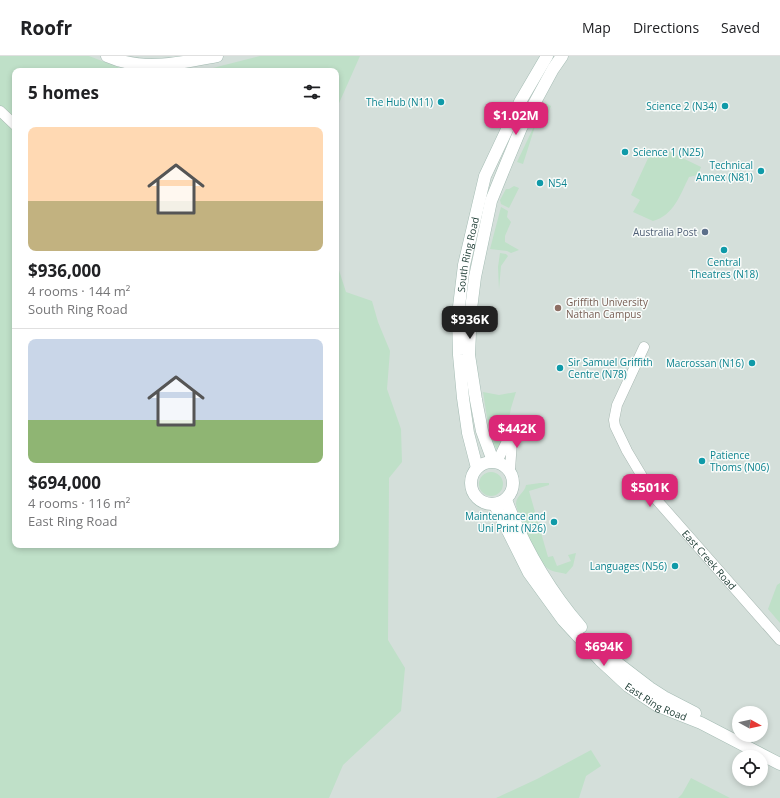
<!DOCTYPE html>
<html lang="en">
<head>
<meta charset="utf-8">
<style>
	body { margin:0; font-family:"Open Sans",sans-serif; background:#f6f6f6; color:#202124; height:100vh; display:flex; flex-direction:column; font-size:15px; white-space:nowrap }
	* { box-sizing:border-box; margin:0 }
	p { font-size:13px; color:#757577 }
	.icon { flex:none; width:22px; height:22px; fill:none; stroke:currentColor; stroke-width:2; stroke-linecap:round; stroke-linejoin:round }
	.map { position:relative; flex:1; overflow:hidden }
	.sheet { position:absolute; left:12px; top:12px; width:327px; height:480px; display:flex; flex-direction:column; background:#fff; border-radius:8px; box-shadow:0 2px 6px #0003 }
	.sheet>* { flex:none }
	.needle { width:26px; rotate:98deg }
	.controls { position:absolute; left:732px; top:650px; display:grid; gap:8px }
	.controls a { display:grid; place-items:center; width:36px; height:36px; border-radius:50%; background:#fff; box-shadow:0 2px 6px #0003; font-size:20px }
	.price { position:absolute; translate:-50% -34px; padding:0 9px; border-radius:8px; background:#db2777; color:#fff; font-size:13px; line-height:26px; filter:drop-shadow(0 1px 2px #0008) }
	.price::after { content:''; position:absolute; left:50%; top:24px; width:12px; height:9px; margin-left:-6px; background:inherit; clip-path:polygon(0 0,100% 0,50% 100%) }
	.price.active { background:#222; color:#fff }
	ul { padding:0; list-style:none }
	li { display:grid; align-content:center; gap:8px; height:212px; padding:0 16px }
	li+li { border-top:1px solid #e0e0e0 }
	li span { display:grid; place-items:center; height:124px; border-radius:8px; color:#555 }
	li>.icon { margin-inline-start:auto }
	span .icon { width:72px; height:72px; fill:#fffc; stroke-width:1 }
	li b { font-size:17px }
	h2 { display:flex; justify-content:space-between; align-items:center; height:48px; padding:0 16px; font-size:17px }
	header { display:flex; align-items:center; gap:24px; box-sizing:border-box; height:56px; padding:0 20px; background:#fff; border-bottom:1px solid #e0e0e0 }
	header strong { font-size:19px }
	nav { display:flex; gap:22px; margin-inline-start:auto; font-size:14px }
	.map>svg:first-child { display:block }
	.built { fill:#d4dfda; fill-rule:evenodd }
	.green { fill:#bfe0c8 }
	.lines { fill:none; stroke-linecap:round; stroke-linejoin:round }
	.street-casing { stroke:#a8b8b2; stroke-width:11 }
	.secondary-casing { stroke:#a4bbb3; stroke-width:13 }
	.street { stroke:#fff; stroke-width:10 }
	.secondary { stroke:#fff; stroke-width:12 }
	.culture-dot { fill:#0f9aa8; stroke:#f7fbf9; stroke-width:1.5 }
	.service-dot { fill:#5c6f8a; stroke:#f7fbf9; stroke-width:1.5 }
	.education-dot { fill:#8d6e63; stroke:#f7fbf9; stroke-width:1.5 }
	.labels { text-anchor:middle; stroke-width:3; stroke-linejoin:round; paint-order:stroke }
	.culture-label { font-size:10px; fill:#0d838f; stroke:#f7fbf9; text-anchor:end }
	.service-label { font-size:10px; fill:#4e5e75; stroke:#f7fbf9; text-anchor:end }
	.street-label { font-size:10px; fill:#24423a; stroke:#f7fbf9 }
	.education-label { font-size:10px; fill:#785e54; stroke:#f7fbf9; text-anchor:start }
</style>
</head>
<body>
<header>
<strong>Roofr</strong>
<nav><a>Map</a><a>Directions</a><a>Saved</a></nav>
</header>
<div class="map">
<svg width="780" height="742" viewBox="0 0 780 742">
	<rect width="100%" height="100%" fill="#e6efeb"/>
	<path class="built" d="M 0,0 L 780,0 L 780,742 L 0,742 ZM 15,15 L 336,15 L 336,489 L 15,489 ZM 739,657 L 761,657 L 761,679 L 739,679 ZM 739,701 L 761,701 L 761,723 L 739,723 Z"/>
	<path class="green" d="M 0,0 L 89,0 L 128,15 L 15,15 L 15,489 L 336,489 L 336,205 L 346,236 L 372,245 L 378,266 L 390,295 L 387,333 L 401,373 L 402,406 L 389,422 L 388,584 L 405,612 L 401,655 L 343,709 L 329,742 L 0,742 Z
		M 260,0 L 360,0 L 336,54 L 336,15 L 201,15 Z
		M 545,47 L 551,50 L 545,66 L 537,64 L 523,108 L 517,106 Z
		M 668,95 L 701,111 L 698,119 L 689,121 C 680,139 674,159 653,165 L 633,156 L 640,144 L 631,139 L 650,98 Z
		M 514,130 L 519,132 L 509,152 L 501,148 L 500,144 L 506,133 L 509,133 Z
		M 501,151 L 508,155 L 507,161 L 511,166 L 505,180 L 505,186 L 519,194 L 511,197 L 507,195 L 490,193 Z
		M 500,197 L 506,198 L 508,200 L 501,210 L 499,233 L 498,211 Z
		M 483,336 L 499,339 L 516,336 L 511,352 L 505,383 L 498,394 C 490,388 485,348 483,336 Z
		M479 428a12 12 0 1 1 24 0a12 12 0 1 1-24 0Z
		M 540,427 L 549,427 L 549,429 L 529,435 L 548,501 L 553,500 L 557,510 L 571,505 L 568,499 L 576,497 L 573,510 L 566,518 C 559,516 551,516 546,511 C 543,509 540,507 539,504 C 533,496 516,456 516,447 C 517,439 525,436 526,429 Z
		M 780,527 L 780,567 L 768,553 L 777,529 Z
		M 591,694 L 601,710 L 586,720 L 579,742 L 496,742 L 537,723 Z
		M 691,722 L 730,742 L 678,742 L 682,738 Z"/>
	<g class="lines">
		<g class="street-casing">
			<g id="street">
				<path d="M 0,55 L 15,69"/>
				<path id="s1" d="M 644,291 L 617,349 L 614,364 L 615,370 L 627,395 L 655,442 L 780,584"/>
				<path d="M 497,406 L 509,381"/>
				<path d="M 510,414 L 513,370"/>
			</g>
		</g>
		<g class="secondary-casing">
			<g id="secondary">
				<path d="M 107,0 C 143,16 180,7 217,0"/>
				<path d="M 493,405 L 482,375 L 476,344 L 469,299 L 471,253 L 475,221 L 491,145 L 506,108 L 521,72 L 553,13 L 562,0"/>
				<circle cx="492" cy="427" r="21"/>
				<path id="s2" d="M 477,412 L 468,377 L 463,342 L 459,299 L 458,259 L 464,209 L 485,120 L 520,46 L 547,0"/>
				<path d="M 506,444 C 524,491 548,533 581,571"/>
				<path id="s3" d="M 495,449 L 529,517 L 563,564 L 600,604 L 628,630 L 658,650 L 701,667 L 780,708"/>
				<path d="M 593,585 L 599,593 L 650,632 L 664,641 L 695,657"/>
			</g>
		</g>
		<use href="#street" class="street"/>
		<use href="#secondary" class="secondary"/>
	</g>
	<g class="culture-dot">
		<circle cx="441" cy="46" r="4"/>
		<circle cx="725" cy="50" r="4"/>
		<circle cx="625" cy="96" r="4"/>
		<circle cx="761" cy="115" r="4"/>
		<circle cx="540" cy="127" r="4"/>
		<circle cx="724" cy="194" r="4"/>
		<circle cx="752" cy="307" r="4"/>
		<circle cx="560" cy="312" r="4"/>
		<circle cx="702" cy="405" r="4"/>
		<circle cx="554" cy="466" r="4"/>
		<circle cx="675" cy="510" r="4"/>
	</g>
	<circle class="service-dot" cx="705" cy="176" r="4"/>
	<circle class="education-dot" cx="558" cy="252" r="4"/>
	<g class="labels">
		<g class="culture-label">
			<text x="433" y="50">The Hub (N11)</text>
			<text x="717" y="54">Science 2 (N34)</text>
			<text x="633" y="100" text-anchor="start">Science 1 (N25)</text>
			<text x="753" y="113">Technical<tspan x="753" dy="12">Annex (N81)</tspan></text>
			<text x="548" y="131" text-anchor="start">N54</text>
			<text x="724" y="210" text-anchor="middle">Central<tspan x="724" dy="12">Theatres (N18)</tspan></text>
			<text x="568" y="310" text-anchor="start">Sir Samuel Griffith<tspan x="568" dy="12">Centre (N78)</tspan></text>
			<text x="744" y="311">Macrossan (N16)</text>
			<text x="710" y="403" text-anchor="start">Patience<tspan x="710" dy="12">Thoms (N06)</tspan></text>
			<text x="546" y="464">Maintenance and<tspan x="546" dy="12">Uni Print (N26)</tspan></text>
			<text x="667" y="514">Languages (N56)</text>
		</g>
		<g class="service-label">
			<text x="697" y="180">Australia Post</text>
		</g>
		<g class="street-label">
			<text dy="4" stroke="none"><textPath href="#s2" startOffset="216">South Ring Road</textPath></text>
			<text dy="4" stroke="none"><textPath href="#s1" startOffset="250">East Creek Road</textPath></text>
			<text dy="4" stroke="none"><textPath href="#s3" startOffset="259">East Ring Road</textPath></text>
		</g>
		<g class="education-label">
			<text x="566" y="250">Griffith University<tspan x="566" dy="12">Nathan Campus</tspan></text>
		</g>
	</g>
</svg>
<div class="controls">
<a><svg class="needle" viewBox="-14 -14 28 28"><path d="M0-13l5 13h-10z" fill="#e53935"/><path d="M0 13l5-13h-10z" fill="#757577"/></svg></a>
<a><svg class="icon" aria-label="locate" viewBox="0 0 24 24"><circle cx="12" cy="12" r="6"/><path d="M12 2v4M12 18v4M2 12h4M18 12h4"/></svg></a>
</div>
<b class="price" style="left:516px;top:80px">$1.02M</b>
<b class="price active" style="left:470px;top:284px">$936K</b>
<b class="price" style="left:517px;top:393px">$442K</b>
<b class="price" style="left:650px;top:452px">$501K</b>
<b class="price" style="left:604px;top:611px">$694K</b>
<section class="sheet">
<h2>5 homes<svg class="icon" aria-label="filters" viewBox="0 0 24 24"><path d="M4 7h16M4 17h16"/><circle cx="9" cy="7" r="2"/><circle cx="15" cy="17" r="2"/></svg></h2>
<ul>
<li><span style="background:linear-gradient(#ffd9b3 60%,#c2b280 0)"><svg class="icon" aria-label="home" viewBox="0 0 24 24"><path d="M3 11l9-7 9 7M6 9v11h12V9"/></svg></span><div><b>$936,000</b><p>4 rooms · 144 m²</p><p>South Ring Road</p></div></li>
<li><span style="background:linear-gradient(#c9d6e8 65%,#8fb573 0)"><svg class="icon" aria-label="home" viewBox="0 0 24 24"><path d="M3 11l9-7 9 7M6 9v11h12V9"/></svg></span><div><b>$694,000</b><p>4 rooms · 116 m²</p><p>East Ring Road</p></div></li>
</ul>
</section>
</div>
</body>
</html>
